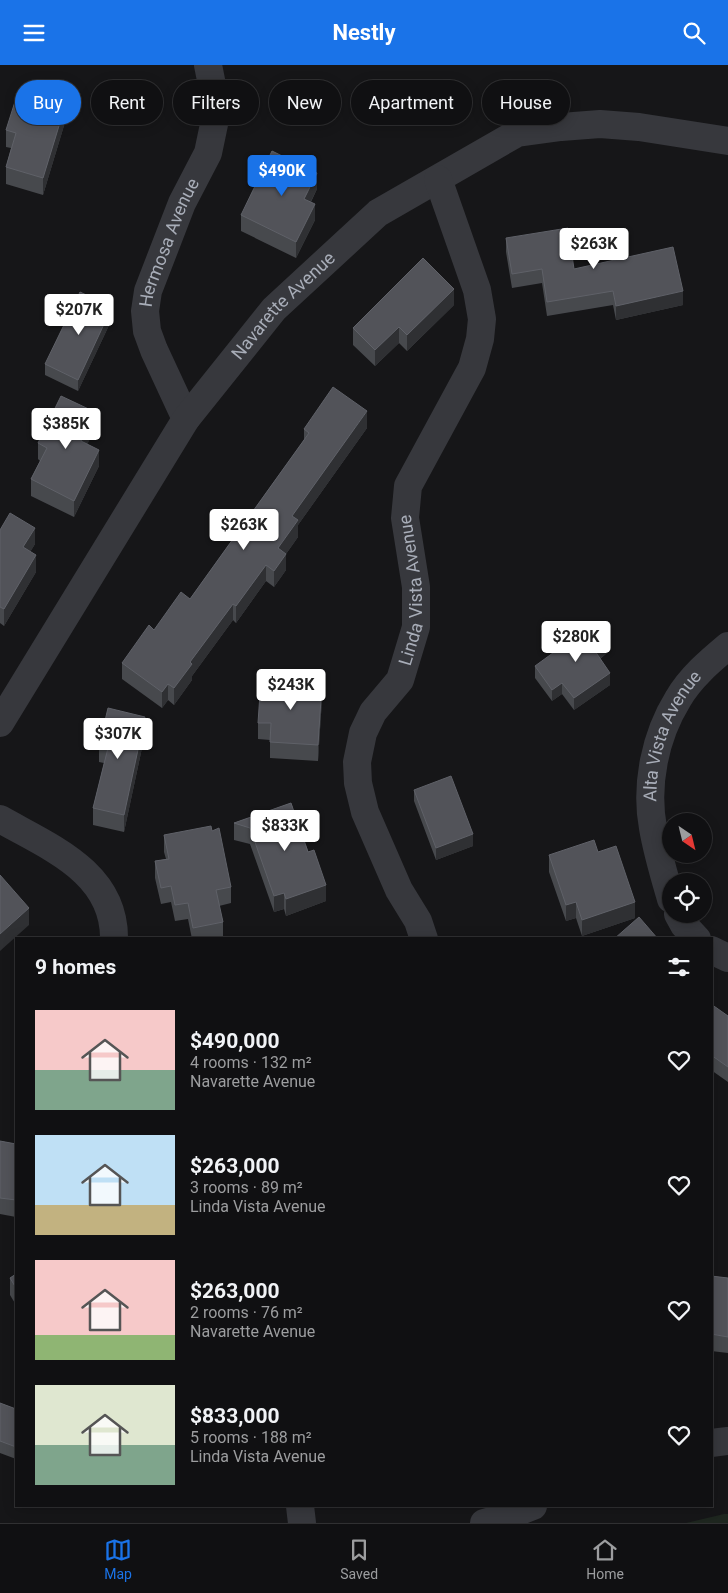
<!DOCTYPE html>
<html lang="en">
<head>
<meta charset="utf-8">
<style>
	body { margin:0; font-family:Roboto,sans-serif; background:#1e1e20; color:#f1f3f6; height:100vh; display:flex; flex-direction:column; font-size:19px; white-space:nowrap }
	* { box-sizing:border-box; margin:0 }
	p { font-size:16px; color:#9c9d9f }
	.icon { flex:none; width:28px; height:28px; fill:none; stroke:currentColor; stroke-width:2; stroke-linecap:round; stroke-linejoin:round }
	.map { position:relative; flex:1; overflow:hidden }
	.side { position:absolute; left:15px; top:872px; width:698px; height:570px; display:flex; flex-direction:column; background:#101012; border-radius:0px; box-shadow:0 2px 12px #0003,0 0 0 1px #303032 }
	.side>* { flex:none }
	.guide { position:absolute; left:15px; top:15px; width:699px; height:45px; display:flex; gap:10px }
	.needle { width:32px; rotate:145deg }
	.buttons { position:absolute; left:662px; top:748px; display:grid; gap:10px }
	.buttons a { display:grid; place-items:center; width:50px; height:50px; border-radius:50%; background:#101012; box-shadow:0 2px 12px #0003,0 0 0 1px #303032; font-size:25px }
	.price { position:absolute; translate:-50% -42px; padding:0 11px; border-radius:5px; background:#fff; color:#222; font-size:16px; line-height:32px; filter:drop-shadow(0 1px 2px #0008) }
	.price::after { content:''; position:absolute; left:50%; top:30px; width:15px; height:11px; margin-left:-8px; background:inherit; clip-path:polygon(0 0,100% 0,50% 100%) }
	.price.current { background:#1a73e8; color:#fff }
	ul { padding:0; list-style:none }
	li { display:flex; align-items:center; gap:15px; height:125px; padding:0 20px }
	li span { display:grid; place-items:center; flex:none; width:140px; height:100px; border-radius:0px; color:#555 }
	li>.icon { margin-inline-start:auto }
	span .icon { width:60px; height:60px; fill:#fffc; stroke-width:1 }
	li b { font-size:21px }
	h2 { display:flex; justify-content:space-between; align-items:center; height:60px; padding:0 20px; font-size:21px }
	.pill { padding:0 18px; border-radius:22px; background:#101012; box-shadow:0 2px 12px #0003,0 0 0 1px #303032; font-size:18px; line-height:45px }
	.pill.current { background:#1a73e8; color:#fff }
	header { display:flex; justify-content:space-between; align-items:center; height:65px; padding:0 20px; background:#1a73e8; color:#fff; font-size:22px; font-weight:700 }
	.menu { display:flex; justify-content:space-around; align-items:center; height:70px; border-top:1px solid #303032; background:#101012; font-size:14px; color:#9c9d9f }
	.menu a { display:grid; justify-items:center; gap:2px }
	.menu .current { color:#1a73e8 }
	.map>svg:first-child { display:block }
	.green { fill:#1e261f }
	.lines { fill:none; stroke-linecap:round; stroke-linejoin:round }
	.minor { stroke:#37383d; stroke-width:28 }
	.wall { fill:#47494d }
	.shaded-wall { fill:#2f3033 }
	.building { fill:#525359; stroke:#5f6168 }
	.labels { text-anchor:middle; stroke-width:4.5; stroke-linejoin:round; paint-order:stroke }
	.street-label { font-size:18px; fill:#a8adb8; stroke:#111113 }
</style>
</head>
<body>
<header><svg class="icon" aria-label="menu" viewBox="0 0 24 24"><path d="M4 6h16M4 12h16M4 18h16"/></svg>Nestly<svg class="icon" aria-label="search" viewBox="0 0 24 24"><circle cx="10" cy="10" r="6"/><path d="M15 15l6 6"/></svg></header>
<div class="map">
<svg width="728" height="1458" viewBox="0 0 728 1458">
	<rect width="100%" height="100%" fill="#161618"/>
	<path class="green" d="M 724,1449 L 728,1449 L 728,1458 L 686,1458 Z"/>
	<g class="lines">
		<g class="minor">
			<path id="s1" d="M 186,354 L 154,285 L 147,266 L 145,246 L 148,226 L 182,138 L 208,88 L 217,45 L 208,0"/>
			<path id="s2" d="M 0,658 L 186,354 L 274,244 L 378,148 L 517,68 L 561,62 L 600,59 L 639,62 L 728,76"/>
			<path d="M 0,754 C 49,782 115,807 114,874"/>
			<path id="s3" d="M 671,834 C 664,810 657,787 653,763 C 645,720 655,671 678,634 C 690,613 710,596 728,581"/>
			<path d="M 678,849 L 684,860 L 697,874"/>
			<path id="s4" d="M 424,874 L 418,856 L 399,825 L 365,747 L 358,718 L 357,697 L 363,668 L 373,647 L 400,615 L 416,562 L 416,522 L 405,453 L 408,421 L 472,303 L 480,274 L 482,254 L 477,225 L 438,114"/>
			<path d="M 711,885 L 728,893"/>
			<path d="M 711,1378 L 728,1376"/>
			<path d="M 300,1441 L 302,1458"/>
			<path d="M 484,1458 L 502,1453 L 533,1441"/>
		</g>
	</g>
	<path class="wall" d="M 66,54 L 43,130 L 6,119 L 6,102 L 11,83 L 6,82 L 6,65 Z
		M 317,124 L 311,137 L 315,155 L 296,193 L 241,166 L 241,150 Z
		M 506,173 L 574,204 L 683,240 L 616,255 L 613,240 L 547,251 L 542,218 L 512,223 L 506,187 Z
		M 454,240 L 407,286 L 399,278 L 375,301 L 353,280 L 353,263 Z
		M 112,254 L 78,326 L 45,310 L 45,299 Z
		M 367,363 L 298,460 L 298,472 L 286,489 L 286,505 L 274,522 L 266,516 L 236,558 L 233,555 L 192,611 L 192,615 L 174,640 L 168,635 L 162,643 L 122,614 L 122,598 L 154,565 L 190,534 L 304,375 L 304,364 Z
		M 95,364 L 87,379 L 99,401 L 74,452 L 31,431 L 31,414 L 40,396 L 38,394 L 38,378 Z
		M 0,465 L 35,479 L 30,487 L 36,507 L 4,561 L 0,558 Z
		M 607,588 L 600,594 L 610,620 L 574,645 L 562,629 L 552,636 L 535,613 L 535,601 Z
		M 322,634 L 318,696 L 270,693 L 270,675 L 258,674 L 258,658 Z
		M 145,669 L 124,767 L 93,760 L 93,743 L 104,698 L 99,697 L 99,681 Z
		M 414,725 L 473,781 L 436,795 L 414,736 Z
		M 291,738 L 326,836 L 286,851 L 284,844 L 274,847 L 250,779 L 234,775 L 234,758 Z
		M 212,766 L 231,822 L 231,838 L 219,841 L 223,857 L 223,874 L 192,874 L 188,854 L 175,856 L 171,837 L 161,839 L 155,813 L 155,796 L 166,794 L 164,787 L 164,770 Z
		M 598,787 L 635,853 L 582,871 L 576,853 L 566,856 L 549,807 L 549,790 Z
		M 711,939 L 728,951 L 728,1017 L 711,1005 Z
		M 0,1076 L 16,1079 L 16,1152 L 0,1149 Z
		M 16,1209 L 16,1240 L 10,1230 L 10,1213 Z
		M 711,1211 L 728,1213 L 728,1288 L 711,1286 Z
		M 0,1338 L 16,1344 L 16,1394 L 0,1388 Z"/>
	<path class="shaded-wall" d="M 66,38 L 66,54 L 43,130 L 43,113 Z
		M 317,108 L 317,124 L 304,150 L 304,134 Z
		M 315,139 L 315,155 L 296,193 L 296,177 Z
		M 454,224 L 454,240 L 407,286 L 407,270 Z
		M 683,226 L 683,240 L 616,255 L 616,241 Z
		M 112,242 L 112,254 L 78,326 L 78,315 Z
		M 399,262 L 399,278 L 375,301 L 375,285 Z
		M 367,346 L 367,363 L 298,460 L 298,472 L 286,489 L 286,505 L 274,522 L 274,506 L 278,483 L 292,451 Z
		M 95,347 L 95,364 L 81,392 L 81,376 Z
		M 99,385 L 99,401 L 74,452 L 74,436 Z
		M 35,463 L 35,479 L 23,499 L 23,482 Z
		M 36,490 L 36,507 L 4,561 L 4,544 Z
		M 266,500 L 266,516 L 236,558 L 236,541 Z
		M 233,539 L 233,555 L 192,611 L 192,615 L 174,640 L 174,623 L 190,597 Z
		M 607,577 L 607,588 L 595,598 L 595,586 Z
		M 610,608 L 610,620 L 574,645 L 574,633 Z
		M 322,618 L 322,634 L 318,696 L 318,680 Z
		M 562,618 L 562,629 L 552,636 L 552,625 Z
		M 168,619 L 168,635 L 162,643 L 162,627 Z
		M 145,652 L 145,669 L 124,767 L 124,750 Z
		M 473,769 L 473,781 L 436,795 L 436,783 Z
		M 326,820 L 326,836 L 286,851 L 286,834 Z
		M 284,828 L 284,844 L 274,847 L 274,831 Z
		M 576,837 L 576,853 L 566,856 L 566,840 Z
		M 635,837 L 635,853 L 582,871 L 582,855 Z
		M 29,843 L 29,860 L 0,886 L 0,869 Z"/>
	<path class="building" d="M 19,24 L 66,38 L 43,113 L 6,102 L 16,68 L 6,65 Z
		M 272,86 L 317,108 L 304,134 L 315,139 L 296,177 L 241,150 Z
		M 568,163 L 574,204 L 673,182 L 683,226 L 616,241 L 613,226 L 547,237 L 542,204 L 512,209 L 506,173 Z
		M 423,193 L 454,224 L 407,270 L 399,262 L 375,285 L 353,263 Z
		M 80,227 L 112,242 L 78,315 L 45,299 Z
		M 333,322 L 367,346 L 292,451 L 298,455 L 278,483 L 286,489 L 274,506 L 266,500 L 236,541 L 233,539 L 190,597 L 192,599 L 174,623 L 168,619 L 162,627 L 122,598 L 149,560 L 154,565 L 181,527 L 190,534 L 309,368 L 304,364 Z
		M 61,331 L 95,347 L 81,376 L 99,385 L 74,436 L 31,414 L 47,383 L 38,378 Z
		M 10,448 L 35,463 L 23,482 L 36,490 L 4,544 L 0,542 L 0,465 Z
		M 594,558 L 607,577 L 595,586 L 610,608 L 574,633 L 562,618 L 552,625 L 535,601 Z
		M 261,614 L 322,618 L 318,680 L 270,677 L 271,658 L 258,658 Z
		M 108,643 L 145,652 L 124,750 L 93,743 L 108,683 L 99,681 Z
		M 451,711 L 473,769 L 436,783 L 414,725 Z
		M 291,738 L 308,787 L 314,785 L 326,820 L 286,834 L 284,828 L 274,831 L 250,763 L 234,758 Z
		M 211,761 L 212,766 L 219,763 L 231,822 L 216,825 L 223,857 L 193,863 L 188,838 L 175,840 L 171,821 L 161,823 L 155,796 L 169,794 L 164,770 Z
		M 594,775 L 598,787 L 616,781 L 635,837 L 582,855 L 576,837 L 566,840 L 549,790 Z
		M 0,810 L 29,843 L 0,869 Z
		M 639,852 L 658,874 L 614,874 Z
		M 711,939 L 728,951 L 728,1002 L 711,990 Z
		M 0,1076 L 16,1079 L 16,1135 L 0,1133 Z
		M 16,1209 L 16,1223 L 10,1213 Z
		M 711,1211 L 728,1213 L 728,1272 L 711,1269 Z
		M 0,1338 L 16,1344 L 16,1382 L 0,1376 Z"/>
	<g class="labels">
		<g class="street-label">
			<text dy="6" stroke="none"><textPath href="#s1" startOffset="189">Hermosa Avenue</textPath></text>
			<text dy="6" stroke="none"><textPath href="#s2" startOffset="506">Navarette Avenue</textPath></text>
			<text dy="6" stroke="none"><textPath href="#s4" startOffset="378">Linda Vista Avenue</textPath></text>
			<text dy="6" stroke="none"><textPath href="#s3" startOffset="170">Alta Vista Avenue</textPath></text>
		</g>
	</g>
</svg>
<div class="buttons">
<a><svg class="needle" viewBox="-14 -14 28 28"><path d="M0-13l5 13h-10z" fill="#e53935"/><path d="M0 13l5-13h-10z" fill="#9c9d9f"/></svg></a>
<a><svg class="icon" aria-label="locate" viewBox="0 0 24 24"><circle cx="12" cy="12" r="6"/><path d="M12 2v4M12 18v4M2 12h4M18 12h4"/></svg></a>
</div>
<b class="price current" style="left:282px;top:132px">$490K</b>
<b class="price" style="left:594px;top:205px">$263K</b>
<b class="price" style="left:79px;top:271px">$207K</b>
<b class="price" style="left:66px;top:385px">$385K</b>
<b class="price" style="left:244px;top:486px">$263K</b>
<b class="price" style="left:576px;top:598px">$280K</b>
<b class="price" style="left:291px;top:646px">$243K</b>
<b class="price" style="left:118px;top:695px">$307K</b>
<b class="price" style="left:285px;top:787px">$833K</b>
<div class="guide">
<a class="pill current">Buy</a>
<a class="pill">Rent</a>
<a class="pill">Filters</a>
<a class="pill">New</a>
<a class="pill">Apartment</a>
<a class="pill">House</a>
</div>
<section class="side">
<h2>9 homes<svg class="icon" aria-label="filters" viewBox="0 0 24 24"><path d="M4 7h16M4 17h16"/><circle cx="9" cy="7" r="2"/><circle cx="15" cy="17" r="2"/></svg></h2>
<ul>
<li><span style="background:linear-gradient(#f6c9c9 60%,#7fa58c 0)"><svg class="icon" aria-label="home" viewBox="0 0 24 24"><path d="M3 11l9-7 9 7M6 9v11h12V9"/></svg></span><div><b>$490,000</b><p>4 rooms · 132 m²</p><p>Navarette Avenue</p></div><svg class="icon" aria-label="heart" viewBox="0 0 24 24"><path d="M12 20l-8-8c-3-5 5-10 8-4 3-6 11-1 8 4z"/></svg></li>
<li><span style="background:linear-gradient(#bfe0f5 70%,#c2b280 0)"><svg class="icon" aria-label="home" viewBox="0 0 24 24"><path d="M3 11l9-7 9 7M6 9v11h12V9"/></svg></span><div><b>$263,000</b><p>3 rooms · 89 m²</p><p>Linda Vista Avenue</p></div><svg class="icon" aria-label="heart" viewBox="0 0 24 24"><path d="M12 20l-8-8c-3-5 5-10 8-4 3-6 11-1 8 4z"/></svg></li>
<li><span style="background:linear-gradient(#f6c9c9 75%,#8fb573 0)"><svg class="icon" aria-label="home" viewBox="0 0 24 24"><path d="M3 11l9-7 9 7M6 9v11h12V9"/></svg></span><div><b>$263,000</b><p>2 rooms · 76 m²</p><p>Navarette Avenue</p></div><svg class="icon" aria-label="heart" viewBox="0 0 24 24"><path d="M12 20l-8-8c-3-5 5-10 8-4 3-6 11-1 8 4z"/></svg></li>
<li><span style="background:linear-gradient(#dfe7d0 60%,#7fa58c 0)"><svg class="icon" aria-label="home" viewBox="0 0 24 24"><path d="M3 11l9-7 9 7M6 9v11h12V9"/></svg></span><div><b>$833,000</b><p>5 rooms · 188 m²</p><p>Linda Vista Avenue</p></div><svg class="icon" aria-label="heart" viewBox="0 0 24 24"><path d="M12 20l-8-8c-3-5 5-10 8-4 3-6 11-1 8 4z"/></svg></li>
</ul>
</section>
</div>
<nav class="menu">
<a class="current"><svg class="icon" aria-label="map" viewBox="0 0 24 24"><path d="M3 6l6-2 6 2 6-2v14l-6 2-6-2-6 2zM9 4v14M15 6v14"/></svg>Map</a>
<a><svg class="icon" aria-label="saved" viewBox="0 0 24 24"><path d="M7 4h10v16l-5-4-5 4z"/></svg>Saved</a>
<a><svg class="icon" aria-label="home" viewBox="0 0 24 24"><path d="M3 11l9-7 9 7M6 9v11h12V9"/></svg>Home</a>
</nav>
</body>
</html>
